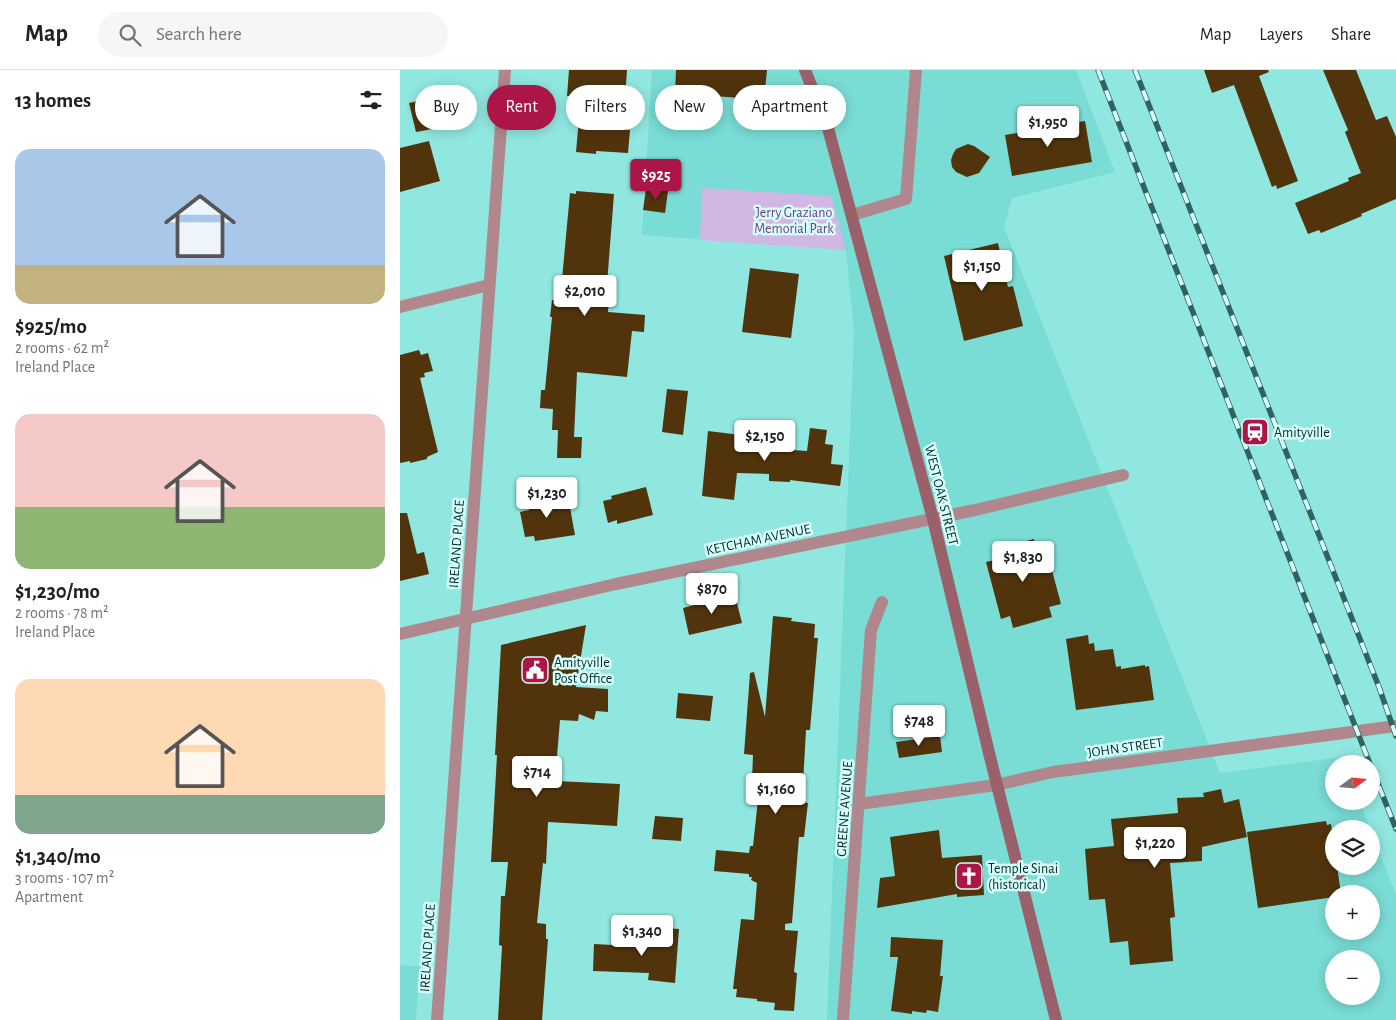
<!DOCTYPE html>
<html lang="en">
<head>
<meta charset="utf-8">
<style>
	body { margin:0; font-family:"Alegreya Sans",sans-serif; background:#f6f6f6; color:#202124; height:100vh; display:flex; flex-direction:column; font-size:19px; white-space:nowrap }
	* { box-sizing:border-box; margin:0 }
	p { font-size:16px; color:#757577 }
	.icon { flex:none; width:28px; height:28px; fill:none; stroke:currentColor; stroke-width:2; stroke-linecap:round; stroke-linejoin:round }
	.map { position:relative; flex:1; overflow:hidden }
	.side { display:flex; flex-direction:column; background:#fff; width:400px }
	.side>* { flex:none }
	.top-card { position:absolute; left:15px; top:15px; width:475px; height:45px; display:flex; gap:10px }
	.needle { width:32px; rotate:74deg }
	.fabs { position:absolute; left:925px; top:685px; display:grid; gap:10px }
	.fabs a { display:grid; place-items:center; width:55px; height:55px; border-radius:50%; background:#fff; box-shadow:0 2px 12px #0003; font-size:25px }
	.price { position:absolute; translate:-50% -42px; padding:0 11px; border-radius:5px; background:#fff; color:#222; font-size:16px; line-height:32px; filter:drop-shadow(0 1px 2px #0008) }
	.price::after { content:''; position:absolute; left:50%; top:30px; width:15px; height:11px; margin-left:-8px; background:inherit; clip-path:polygon(0 0,100% 0,50% 100%) }
	.price.active { background:#ab1647; color:#fff }
	ul { padding:0; list-style:none }
	li { display:grid; align-content:center; gap:10px; height:265px; padding:0 15px }
	li span { display:grid; place-items:center; height:155px; border-radius:15px; color:#555 }
	li>.icon { margin-inline-start:auto }
	span .icon { width:90px; height:90px; fill:#fffc; stroke-width:1 }
	li b { font-size:21px }
	h2 { display:flex; justify-content:space-between; align-items:center; height:60px; padding:0 15px; font-size:21px }
	.pill { padding:0 18px; border-radius:22px; background:#fff; box-shadow:0 2px 12px #0003; font-size:18px; line-height:45px }
	.pill.active { background:#ab1647; color:#fff }
	header { display:flex; align-items:center; gap:30px; box-sizing:border-box; height:70px; padding:0 25px; background:#fff; border-bottom:1px solid #e0e0e0 }
	header strong { font-size:24px }
	nav { display:flex; gap:28px; margin-inline-start:auto; font-size:18px }
	.search { width:350px; height:45px; background:#f6f6f6; display:flex; align-items:center; gap:12px; box-sizing:border-box; padding:0 18px; border-radius:28px; color:#757577; font-size:19px }
	main { display:flex; flex:1; min-height:0 }
	.map>svg:first-child { display:block }
	.built { fill:#79dcd5; fill-rule:evenodd }
	.green { fill:#d0b7e4 }
	.building { fill:#51340c }
	.lines { fill:none; stroke-linecap:round; stroke-linejoin:round }
	.minor { stroke:#b0878c; stroke-width:12 }
	.secondary { stroke:#9b616a; stroke-width:12 }
	.rail-casing { stroke:#2e6360; stroke-width:5.5 }
	.rail { stroke:#d6fffb; stroke-width:4; stroke-dasharray:11; stroke-linecap:butt }
	.labels { text-anchor:middle; stroke-width:5; stroke-linejoin:round; paint-order:stroke }
	.park-label { font-size:14px; fill:#6e3a91; stroke:#d6fffb }
	.poi-label { font-size:14px; fill:#032a28; stroke:#d6fffb; text-anchor:start }
	.street-label { font-size:14px; fill:#032a28; stroke:#d6fffb }
</style>
</head>
<body>
<header>
<strong>Map</strong>
<div class="search"><svg class="icon" aria-label="search" viewBox="0 0 24 24"><circle cx="10" cy="10" r="6"/><path d="M15 15l6 6"/></svg>Search here</div>
<nav><a>Map</a><a>Layers</a><a>Share</a></nav>
</header>
<main>
<section class="side">
<h2>13 homes<svg class="icon" aria-label="filters" viewBox="0 0 24 24"><path d="M4 7h16M4 17h16"/><circle cx="9" cy="7" r="2"/><circle cx="15" cy="17" r="2"/></svg></h2>
<ul>
<li><span style="background:linear-gradient(#a9c7e8 75%,#c2b280 0)"><svg class="icon" aria-label="home" viewBox="0 0 24 24"><path d="M3 11l9-7 9 7M6 9v11h12V9"/></svg></span><div><b>$925/mo</b><p>2 rooms · 62 m²</p><p>Ireland Place</p></div></li>
<li><span style="background:linear-gradient(#f6c9c9 60%,#8fb573 0)"><svg class="icon" aria-label="home" viewBox="0 0 24 24"><path d="M3 11l9-7 9 7M6 9v11h12V9"/></svg></span><div><b>$1,230/mo</b><p>2 rooms · 78 m²</p><p>Ireland Place</p></div></li>
<li><span style="background:linear-gradient(#ffd9b3 75%,#7fa58c 0)"><svg class="icon" aria-label="home" viewBox="0 0 24 24"><path d="M3 11l9-7 9 7M6 9v11h12V9"/></svg></span><div><b>$1,340/mo</b><p>3 rooms · 107 m²</p><p>Apartment</p></div></li>
</ul>
</section>
<div class="map">
<svg width="996" height="950" viewBox="0 0 996 950">
	<rect width="100%" height="100%" fill="#90e7e0"/>
	<path class="built" d="M 252,0 L 676,0 L 715,102 L 612,128 L 604,157 L 820,703 L 943,687 L 945,694 L 934,694 L 934,731 L 960,731 L 970,759 L 934,759 L 934,796 L 971,796 L 971,761 L 996,825 L 996,950 L 427,950 L 454,261 L 446,180 L 242,165 ZM 934,824 L 971,824 L 971,861 L 934,861 ZM 934,889 L 971,889 L 971,926 L 934,926 Z
		M 0,895 L 20,896 L 16,950 L 0,950 Z"/>
	<path class="green" d="M 302,118 L 431,126 L 446,180 L 300,170 Z"/>
	<path class="building" d="M 169,0 L 227,0 L 223,59 L 230,60 L 228,83 L 196,81 L 196,84 L 176,82 L 181,26 L 167,26 Z
		M 276,0 L 367,0 L 365,20 L 353,19 L 353,29 L 275,23 Z
		M 804,0 L 868,0 L 869,2 L 859,6 L 898,111 L 877,119 L 876,115 L 872,117 L 834,15 L 812,23 Z
		M 923,0 L 956,0 L 976,50 L 987,46 L 996,67 L 996,129 L 961,144 L 962,146 L 921,163 L 919,160 L 908,164 L 895,133 L 949,111 L 948,108 L 961,103 L 945,62 L 948,60 Z
		M 36,27 L 43,57 L 16,62 L 9,33 Z
		M 685,51 L 692,92 L 612,106 L 605,65 Z
		M 29,71 L 40,111 L 0,122 L 0,78 Z
		M 568,74 L 574,76 L 590,87 L 579,103 L 567,107 L 556,102 L 552,97 L 551,90 L 553,84 L 556,79 Z
		M 246,119 L 268,121 L 265,143 L 243,140 Z
		M 176,121 L 214,124 L 206,227 L 209,227 L 208,242 L 245,245 L 244,262 L 232,261 L 227,307 L 177,302 L 174,367 L 182,367 L 181,388 L 157,388 L 158,360 L 152,360 L 153,339 L 140,338 L 141,320 L 145,320 L 152,247 L 150,247 L 152,230 L 159,230 L 160,220 L 161,220 L 170,123 L 176,124 Z
		M 598,173 L 608,217 L 613,216 L 623,256 L 564,271 L 544,186 Z
		M 350,198 L 399,204 L 391,268 L 342,262 Z
		M 19,280 L 21,285 L 28,283 L 33,301 L 24,303 L 25,307 L 20,308 L 38,382 L 27,387 L 27,389 L 10,393 L 10,391 L 0,393 L 0,285 Z
		M 267,319 L 288,321 L 283,365 L 262,362 Z
		M 410,358 L 427,360 L 425,374 L 433,375 L 431,394 L 443,395 L 440,416 L 390,410 L 390,412 L 369,411 L 369,404 L 337,403 L 334,430 L 302,426 L 308,361 L 366,368 L 365,378 L 407,381 Z
		M 246,417 L 253,445 L 217,454 L 217,450 L 208,453 L 203,431 L 212,429 L 211,426 Z
		M 150,421 L 152,435 L 169,432 L 175,465 L 135,471 L 134,466 L 125,467 L 120,442 L 129,440 L 129,436 L 134,436 L 131,425 Z
		M 0,443 L 7,443 L 17,484 L 24,482 L 29,504 L 0,511 Z
		M 634,469 L 636,481 L 646,478 L 661,534 L 649,537 L 652,547 L 613,558 L 610,546 L 601,549 L 586,492 L 595,490 L 592,480 Z
		M 335,525 L 342,553 L 289,565 L 283,538 Z
		M 373,546 L 392,548 L 391,551 L 415,554 L 414,568 L 418,568 L 410,660 L 406,660 L 402,732 L 408,733 L 404,767 L 399,767 L 392,853 L 385,854 L 385,860 L 398,861 L 394,902 L 397,903 L 394,941 L 374,940 L 375,933 L 357,931 L 357,929 L 336,927 L 337,919 L 333,919 L 341,849 L 354,850 L 357,813 L 351,810 L 352,807 L 349,807 L 349,804 L 314,801 L 316,780 L 349,783 L 350,776 L 353,776 L 360,711 L 352,710 L 353,685 L 344,684 L 350,603 L 354,602 L 365,647 Z
		M 186,555 L 176,617 L 208,619 L 208,642 L 196,641 L 194,650 L 179,644 L 178,651 L 160,650 L 155,711 L 220,714 L 217,756 L 148,752 L 146,794 L 143,793 L 137,853 L 146,854 L 146,869 L 148,869 L 142,950 L 98,950 L 102,876 L 99,875 L 101,826 L 105,826 L 108,792 L 91,792 L 97,685 L 95,685 L 101,575 Z
		M 688,565 L 689,574 L 694,573 L 695,581 L 713,579 L 716,597 L 721,596 L 721,599 L 745,595 L 745,597 L 749,596 L 754,630 L 676,640 L 666,569 Z
		M 278,623 L 313,626 L 310,651 L 276,648 Z
		M 540,666 L 542,682 L 499,688 L 496,672 Z
		M 821,719 L 824,733 L 839,729 L 847,767 L 802,777 L 802,791 L 770,793 L 775,847 L 770,848 L 773,891 L 730,895 L 728,871 L 710,873 L 705,829 L 689,830 L 685,779 L 714,776 L 711,749 L 778,743 L 777,728 L 804,727 L 803,723 Z
		M 255,746 L 283,748 L 281,771 L 252,769 Z
		M 926,751 L 927,755 L 931,754 L 934,775 L 934,796 L 937,796 L 941,824 L 934,824 L 934,827 L 858,838 L 847,762 Z
		M 539,760 L 542,788 L 582,785 L 584,825 L 557,827 L 557,824 L 477,838 L 480,808 L 495,806 L 490,767 Z
		M 250,857 L 279,859 L 275,913 L 248,910 L 249,903 L 193,901 L 194,874 L 249,877 Z
		M 491,867 L 543,870 L 540,906 L 543,906 L 538,942 L 527,940 L 526,943 L 512,941 L 512,944 L 491,941 L 498,887 L 490,887 Z"/>
	<g class="lines">
		<path class="minor" d="M 452,145 L 506,129 L 516,0
			M 0,237 L 89,215
			M 0,564 L 216,514 L 575,440 L 723,405
			M 459,734 L 596,715 L 653,702 L 996,656
			M 37,950 L 105,0
			M 443,950 L 471,560 L 482,532"/>
		<path class="secondary" d="M 405,0 L 428,58 L 533,449 L 590,687 L 656,950"/>
		<g class="rail-casing">
			<path id="rail" d="M 698,0 L 970,694
				M 735,0 L 979,617 L 996,666
				M 971,696 L 996,759"/>
		</g>
		<use href="#rail" class="rail"/>
	</g>
	<defs>
		<g id="station-square" transform="scale(1.4375)"><rect x="-9" y="-9" width="18" height="18" rx="4" fill="#ab1647" stroke="#d6fffb"/><path d="M-3-6H3Q5-6 5-4V2Q5 4 3 4L4.5 6H3L1.5 4h-3L-3 6H-4.5L-3 4Q-5 4-5 2V-4Q-5-6-3-6ZM-3.5-4v3h7v-3ZM-3.5 1v1.5H-2V1ZM2 1v1.5H3.5V1Z" fill="#fff"/></g>
		<g id="civic-square" transform="scale(1.4375)"><rect x="-9" y="-9" width="18" height="18" rx="4" fill="#ab1647" stroke="#d6fffb"/><path d="M-.6-6.5H3V-4.5H.6V-3L4-1V1h2V6H-6V1h2V-1L-.6-3ZM-1.2 2.5V6h2.4V2.5Z" fill="#fff"/></g>
		<g id="church-square" transform="scale(1.4375)"><rect x="-9" y="-9" width="18" height="18" rx="4" fill="#ab1647" stroke="#d6fffb"/><path d="M-1.2-6h2.4v3.5h3.3v2.4h-3.3V6h-2.4V-.1h-3.3v-2.4h3.3Z" fill="#fff"/></g>
	</defs>
	<g fill-rule="evenodd">
		<use href="#station-square" x="855" y="362"/>
		<use href="#civic-square" x="135" y="600"/>
		<use href="#church-square" x="569" y="806"/>
	</g>
	<g class="labels">
		<g class="park-label">
			<text x="394" y="147">Jerry Graziano<tspan x="394" dy="16">Memorial Park</tspan></text>
		</g>
		<g class="poi-label">
			<text x="874" y="367">Amityville</text>
			<text x="154" y="597">Amityville<tspan x="154" dy="16">Post Office</tspan></text>
			<text x="588" y="803">Temple Sinai<tspan x="588" dy="16">(historical)</tspan></text>
		</g>
		<g class="street-label">
			<text transform="translate(542 425) rotate(76)" y="5">WEST OAK STREET</text>
			<text transform="translate(358 469) rotate(-12)" y="5">KETCHAM AVENUE</text>
			<text transform="translate(56 474) rotate(-86)" y="5">IRELAND PLACE</text>
			<text transform="translate(725 677) rotate(-8)" y="5">JOHN STREET</text>
			<text transform="translate(444 739) rotate(-86)" y="5">GREENE AVENUE</text>
			<text transform="translate(27 878) rotate(-86)" y="5">IRELAND PLACE</text>
		</g>
	</g>
</svg>
<div class="fabs">
<a><svg class="needle" viewBox="-14 -14 28 28"><path d="M0-13l5 13h-10z" fill="#e53935"/><path d="M0 13l5-13h-10z" fill="#757577"/></svg></a>
<a><svg class="icon" aria-label="layers" viewBox="0 0 24 24"><path d="M12 4l9 5-9 5-9-5zM3 14l9 5 9-5"/></svg></a>
<a>+</a>
<a>−</a>
</div>
<b class="price" style="left:648px;top:78px">$1,950</b>
<b class="price active" style="left:256px;top:131px">$925</b>
<b class="price" style="left:582px;top:222px">$1,150</b>
<b class="price" style="left:185px;top:247px">$2,010</b>
<b class="price" style="left:365px;top:392px">$2,150</b>
<b class="price" style="left:147px;top:449px">$1,230</b>
<b class="price" style="left:623px;top:513px">$1,830</b>
<b class="price" style="left:312px;top:545px">$870</b>
<b class="price" style="left:519px;top:677px">$748</b>
<b class="price" style="left:137px;top:728px">$714</b>
<b class="price" style="left:376px;top:745px">$1,160</b>
<b class="price" style="left:755px;top:799px">$1,220</b>
<b class="price" style="left:242px;top:887px">$1,340</b>
<div class="top-card">
<a class="pill">Buy</a>
<a class="pill active">Rent</a>
<a class="pill">Filters</a>
<a class="pill">New</a>
<a class="pill">Apartment</a>
</div>
</div>
</main>
</body>
</html>
